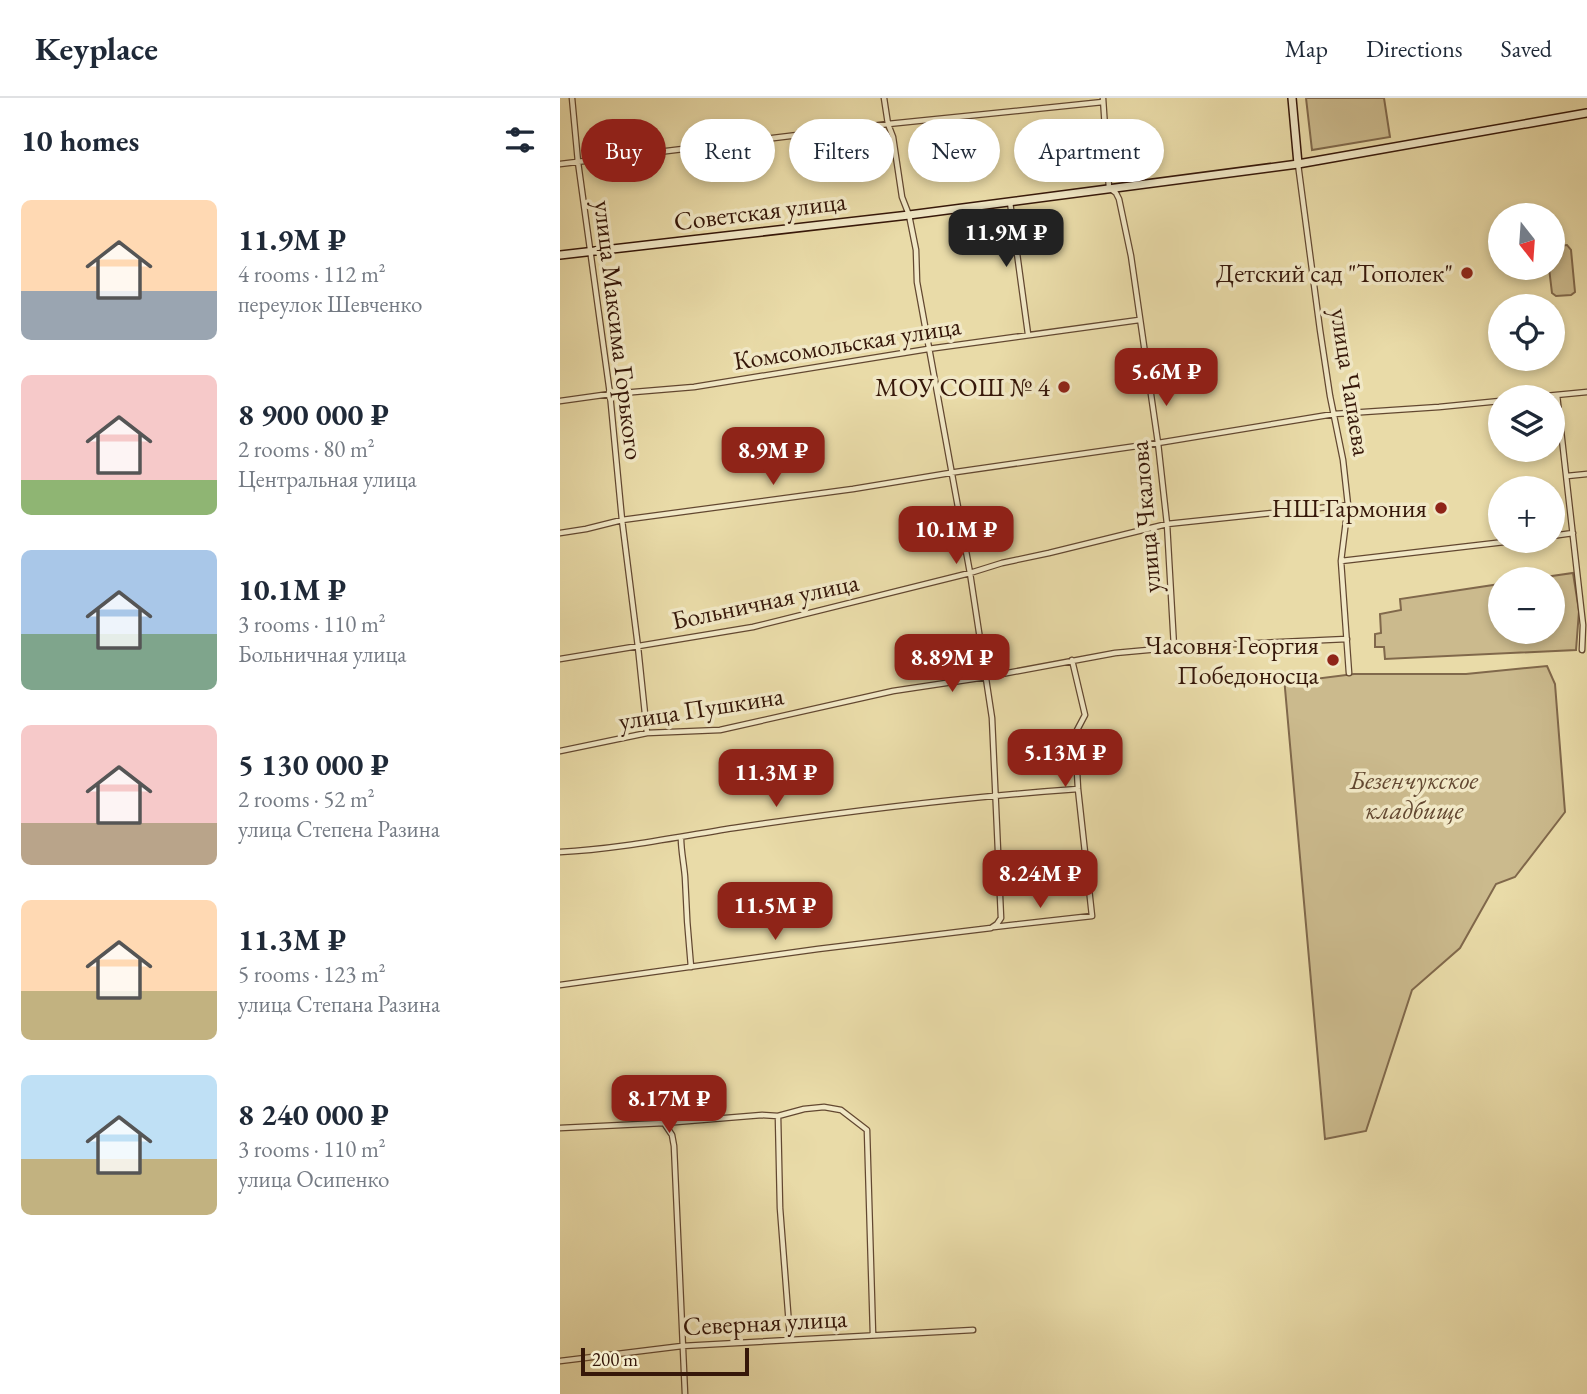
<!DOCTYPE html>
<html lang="en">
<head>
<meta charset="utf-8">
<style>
	body { margin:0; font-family:"EB Garamond",serif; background:#f6f6f7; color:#1f2937; height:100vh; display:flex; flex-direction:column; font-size:26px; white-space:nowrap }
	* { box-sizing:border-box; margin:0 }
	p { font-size:23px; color:#747a83 }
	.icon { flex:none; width:38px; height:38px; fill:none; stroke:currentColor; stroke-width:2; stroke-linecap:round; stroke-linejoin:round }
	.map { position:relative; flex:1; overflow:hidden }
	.details { display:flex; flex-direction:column; background:#fff; width:560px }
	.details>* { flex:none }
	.hud { position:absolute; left:21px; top:21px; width:665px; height:63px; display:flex; gap:14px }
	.needle { width:46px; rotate:163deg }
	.buttons { position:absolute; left:928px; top:105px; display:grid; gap:14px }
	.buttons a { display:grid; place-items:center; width:77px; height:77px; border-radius:50%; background:#fff; box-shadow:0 4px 10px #0003; font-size:35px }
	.scale { position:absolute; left:21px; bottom:18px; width:168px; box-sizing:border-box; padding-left:7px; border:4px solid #361709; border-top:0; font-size:19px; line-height:24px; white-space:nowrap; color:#361709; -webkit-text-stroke:5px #f1e8c6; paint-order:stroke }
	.price { position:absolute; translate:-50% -60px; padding:0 16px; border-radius:14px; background:#8f2418; color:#fff; font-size:23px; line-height:46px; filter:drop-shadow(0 2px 4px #0008) }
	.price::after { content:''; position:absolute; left:50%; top:42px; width:21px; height:16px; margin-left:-10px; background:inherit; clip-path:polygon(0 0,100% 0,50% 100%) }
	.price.on { background:#222; color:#fff }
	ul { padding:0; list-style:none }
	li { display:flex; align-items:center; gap:21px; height:175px; padding:0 21px }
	li span { display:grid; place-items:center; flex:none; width:196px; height:140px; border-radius:10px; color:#555 }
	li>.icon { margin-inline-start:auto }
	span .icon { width:84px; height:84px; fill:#fffc; stroke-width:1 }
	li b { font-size:30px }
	h2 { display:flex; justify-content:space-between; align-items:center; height:84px; padding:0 21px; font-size:30px }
	.chip { padding:0 24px; border-radius:32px; background:#fff; box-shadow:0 4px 10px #0003; font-size:24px; line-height:63px }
	.chip.on { background:#8f2418; color:#fff }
	header { display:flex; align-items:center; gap:42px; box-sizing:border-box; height:98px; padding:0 35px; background:#fff; border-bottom:2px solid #e0e1e3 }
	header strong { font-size:33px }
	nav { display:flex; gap:38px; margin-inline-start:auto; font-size:24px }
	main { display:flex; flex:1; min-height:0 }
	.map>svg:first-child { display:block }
	.green { fill:#cbba8d; stroke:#80684b; stroke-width:2 }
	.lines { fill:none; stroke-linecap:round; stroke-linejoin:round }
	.street-casing { stroke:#634831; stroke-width:7 }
	.secondary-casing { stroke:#361709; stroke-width:10 }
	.street { stroke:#f1e8c6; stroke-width:4.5 }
	.secondary { stroke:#f1e8c6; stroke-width:7 }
	.poi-dot { fill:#8f2418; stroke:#f1e8c6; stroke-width:2.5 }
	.labels { text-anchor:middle; stroke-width:7; stroke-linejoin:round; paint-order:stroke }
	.street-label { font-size:26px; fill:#361709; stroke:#f1e8c6 }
	.poi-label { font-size:26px; fill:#361709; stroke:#f1e8c6; text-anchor:end }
	.park-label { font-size:26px; font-style:italic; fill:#634831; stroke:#f1e8c6 }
</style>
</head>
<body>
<header>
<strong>Keyplace</strong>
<nav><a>Map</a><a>Directions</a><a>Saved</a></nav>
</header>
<main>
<section class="details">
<h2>10 homes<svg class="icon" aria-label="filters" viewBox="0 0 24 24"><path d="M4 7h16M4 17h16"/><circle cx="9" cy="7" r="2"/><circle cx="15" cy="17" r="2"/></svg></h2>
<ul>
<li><span style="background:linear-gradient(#ffd9b3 65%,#9aa5b1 0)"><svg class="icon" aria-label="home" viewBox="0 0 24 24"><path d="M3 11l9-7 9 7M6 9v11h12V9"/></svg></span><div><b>11.9M ₽</b><p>4 rooms · 112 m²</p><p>переулок Шевченко</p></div></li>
<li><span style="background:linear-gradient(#f6c9c9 75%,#8fb573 0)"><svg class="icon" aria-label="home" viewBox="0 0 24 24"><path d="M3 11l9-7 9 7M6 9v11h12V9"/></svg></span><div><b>8 900 000 ₽</b><p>2 rooms · 80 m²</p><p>Центральная улица</p></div></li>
<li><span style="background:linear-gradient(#a9c7e8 60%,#7fa58c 0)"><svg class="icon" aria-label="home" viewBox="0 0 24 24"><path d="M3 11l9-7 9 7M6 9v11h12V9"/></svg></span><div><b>10.1M ₽</b><p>3 rooms · 110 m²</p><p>Больничная улица</p></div></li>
<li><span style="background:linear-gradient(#f6c9c9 70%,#b9a48a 0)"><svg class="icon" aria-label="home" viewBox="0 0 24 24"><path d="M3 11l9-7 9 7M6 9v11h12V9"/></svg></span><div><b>5 130 000 ₽</b><p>2 rooms · 52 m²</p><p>улица Степена Разина</p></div></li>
<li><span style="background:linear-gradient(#ffd9b3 65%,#c2b280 0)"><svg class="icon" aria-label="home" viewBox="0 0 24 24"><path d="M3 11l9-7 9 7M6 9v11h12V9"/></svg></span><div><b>11.3M ₽</b><p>5 rooms · 123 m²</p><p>улица Степана Разина</p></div></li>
<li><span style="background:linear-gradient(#bfe0f5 60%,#c2b280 0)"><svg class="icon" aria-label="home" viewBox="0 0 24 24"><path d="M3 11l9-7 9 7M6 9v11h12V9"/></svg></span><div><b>8 240 000 ₽</b><p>3 rooms · 110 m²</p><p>улица Осипенко</p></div></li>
</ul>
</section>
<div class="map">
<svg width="1027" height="1296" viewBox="0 0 1027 1296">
	<rect width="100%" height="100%" fill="#e9dba8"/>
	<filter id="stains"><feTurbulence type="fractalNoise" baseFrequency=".00286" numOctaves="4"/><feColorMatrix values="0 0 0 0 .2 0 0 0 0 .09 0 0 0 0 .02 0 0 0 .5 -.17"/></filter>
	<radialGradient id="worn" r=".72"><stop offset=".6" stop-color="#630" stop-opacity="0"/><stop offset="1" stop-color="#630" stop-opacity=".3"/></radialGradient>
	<path class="green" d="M 746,0 L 824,0 L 830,39 L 752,52 Z
		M 1007,147 L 1011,152 L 1015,194 L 1011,197 L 996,198 L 992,195 L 989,170 L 992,170 L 992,149 Z
		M 1013,475 L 1019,513 L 1016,552 L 825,561 L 824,549 L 815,549 L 815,536 L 821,535 L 820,516 L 841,512 L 840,501 L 940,486 L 940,534 L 992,534 L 992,481 L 971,481 Z
		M 987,568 L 995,586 L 1005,714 L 955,779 L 936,786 L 900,850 L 852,892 L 806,1033 L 765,1041 L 724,579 L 746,577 L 747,582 L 794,576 L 906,576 Z"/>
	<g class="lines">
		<g class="street-casing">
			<path id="street" d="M 12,0 L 18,64 L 50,296 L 62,422 L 78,549 L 87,635
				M 543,0 L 549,90 L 556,95 L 559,101 L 571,158 L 598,345 L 607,426 L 614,549
				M 0,66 L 328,26 L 543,4
				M 738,66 L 760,232 L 770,298 L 783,362 L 788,407 L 781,463 L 789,575
				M 450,104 L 468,236
				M 997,297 L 1023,527 L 1022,552
				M 975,299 L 1027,294
				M 0,303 L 50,296 L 134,289 L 368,251 L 579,222
				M 1007,378 L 1027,376
				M 0,435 L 26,431 L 62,422 L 293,391 L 396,374 L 598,345 L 774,316 L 879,309 L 940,303
				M 992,438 L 1013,435
				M 781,463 L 953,443
				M 0,561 L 193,529 L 410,475 L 442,465 L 489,455 L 607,426 L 788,407
				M 0,653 L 87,635 L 160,632 L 333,593 L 426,579 L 555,555 L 632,548 L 787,541
				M 121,740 C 121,753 124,766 125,779 C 126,809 128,839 131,869
				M 0,754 C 59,751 116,739 174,730 C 288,713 403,699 518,691
				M 434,829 L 532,818 L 518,691 L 515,639 L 516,634 L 525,617 L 512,562
				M 0,887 L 258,851 L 431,830 L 437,826 L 441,820 L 432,620 L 410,475 L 357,184 L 356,152 L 349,117 L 342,99 L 333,39 L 328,26 L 324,0
				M 218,1018 L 220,1110 L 230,1240
				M 104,1025 L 112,1037 L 114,1048 L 125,1296
				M 0,1030 L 104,1025 L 202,1017 L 218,1018 L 244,1011 L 264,1009 L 281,1012 L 307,1032 L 313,1237
				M 0,1263 L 122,1248 L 413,1232"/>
		</g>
		<g class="secondary-casing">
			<path id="secondary" d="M 732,0 L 738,66
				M 0,157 L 349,117 L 738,66 L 1027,15"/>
		</g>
		<use href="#street" class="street"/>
		<use href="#secondary" class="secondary"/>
	</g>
	<g class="poi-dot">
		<circle cx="907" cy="175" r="7"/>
		<circle cx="504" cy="289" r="7"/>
		<circle cx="881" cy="410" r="7"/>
		<circle cx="773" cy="562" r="7"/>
	</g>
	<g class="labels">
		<g class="street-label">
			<text transform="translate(200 113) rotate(-7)" y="9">Советская улица</text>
			<text transform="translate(59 232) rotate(83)" y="9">улица Максима Горького</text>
			<text transform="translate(287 245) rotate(-9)" y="9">Комсомольская улица</text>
			<text transform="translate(791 284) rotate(81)" y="9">улица Чапаева</text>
			<text transform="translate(585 419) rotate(-95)" y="9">улица Чкалова</text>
			<text transform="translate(205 503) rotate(-12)" y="9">Больничная улица</text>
			<text transform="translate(141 610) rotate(-9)" y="9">улица Пушкина</text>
			<text transform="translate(205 1224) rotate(-3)" y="9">Северная улица</text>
		</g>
		<g class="poi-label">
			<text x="893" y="184">Детский сад "Тополек"</text>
			<text x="490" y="298">МОУ СОШ № 4</text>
			<text x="867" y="419">НШ Гармония</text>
			<text x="759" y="556">Часовня Георгия<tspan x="759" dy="30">Победоносца</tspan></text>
		</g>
		<g class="park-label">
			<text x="854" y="691">Безенчукское<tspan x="854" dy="30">кладбище</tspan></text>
		</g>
	</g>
	<rect width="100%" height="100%" filter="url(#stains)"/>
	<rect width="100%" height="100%" fill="url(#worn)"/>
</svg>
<div class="buttons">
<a><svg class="needle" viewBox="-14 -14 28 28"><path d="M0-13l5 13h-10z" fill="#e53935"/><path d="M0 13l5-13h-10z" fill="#747a83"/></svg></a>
<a><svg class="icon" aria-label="locate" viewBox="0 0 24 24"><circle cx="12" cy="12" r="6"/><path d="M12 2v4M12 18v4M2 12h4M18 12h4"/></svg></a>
<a><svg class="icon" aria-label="layers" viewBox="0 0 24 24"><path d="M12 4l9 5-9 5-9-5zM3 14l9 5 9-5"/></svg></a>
<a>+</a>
<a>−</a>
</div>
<div class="scale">200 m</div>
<b class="price on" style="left:446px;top:171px">11.9M ₽</b>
<b class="price" style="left:606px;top:310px">5.6M ₽</b>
<b class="price" style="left:213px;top:389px">8.9M ₽</b>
<b class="price" style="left:396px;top:468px">10.1M ₽</b>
<b class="price" style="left:392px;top:596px">8.89M ₽</b>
<b class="price" style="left:505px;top:691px">5.13M ₽</b>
<b class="price" style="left:216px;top:711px">11.3M ₽</b>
<b class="price" style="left:480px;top:812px">8.24M ₽</b>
<b class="price" style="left:215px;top:844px">11.5M ₽</b>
<b class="price" style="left:109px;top:1037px">8.17M ₽</b>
<div class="hud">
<a class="chip on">Buy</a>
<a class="chip">Rent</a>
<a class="chip">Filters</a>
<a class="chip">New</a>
<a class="chip">Apartment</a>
</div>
</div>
</main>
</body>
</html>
